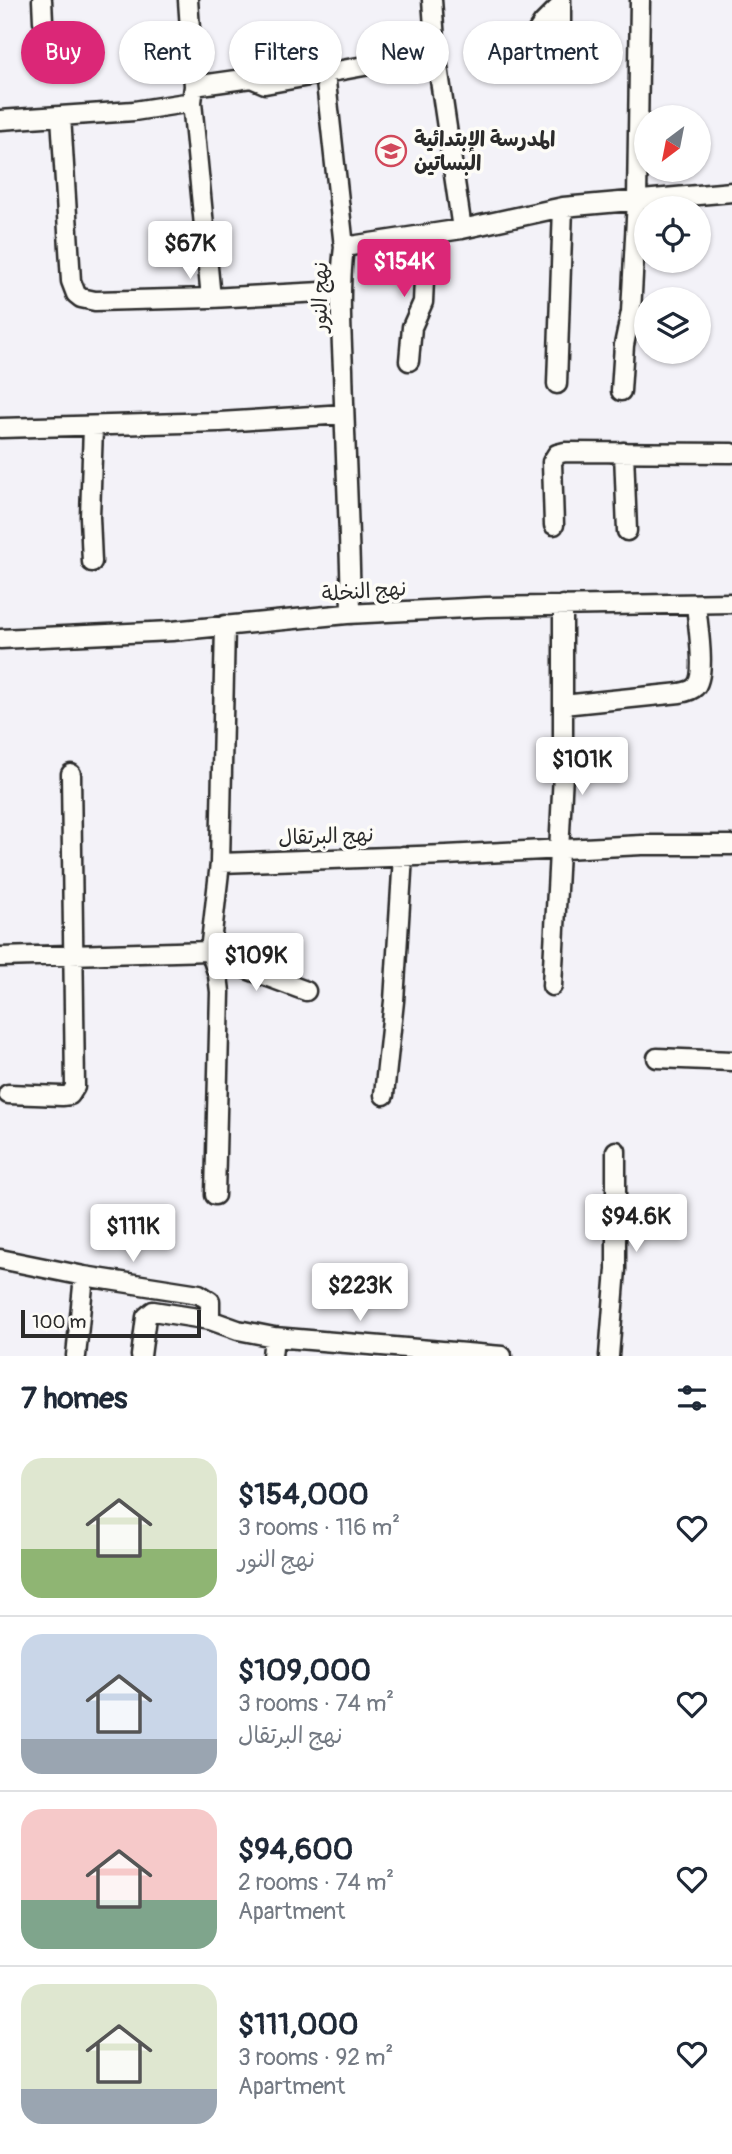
<!DOCTYPE html>
<html lang="en">
<head>
<meta charset="utf-8">
<style>
	body { margin:0; font-family:Pangolin,"Playpen Sans Arabic",sans-serif; background:#f6f6f7; color:#1f2937; height:100vh; display:flex; flex-direction:column; font-size:26px; white-space:nowrap }
	* { box-sizing:border-box; margin:0 }
	p { font-size:23px; color:#747a83 }
	.icon { flex:none; width:38px; height:38px; fill:none; stroke:currentColor; stroke-width:2; stroke-linecap:round; stroke-linejoin:round }
	.map { position:relative; height:1356px; overflow:hidden }
	.sheet { display:flex; flex-direction:column; background:#fff; flex:1 }
	.sheet>* { flex:none }
	.banner { position:absolute; left:21px; top:21px; width:691px; height:63px; display:flex; gap:14px }
	.needle { width:46px; rotate:212deg }
	.controls { position:absolute; left:634px; top:105px; display:grid; gap:14px }
	.controls a { display:grid; place-items:center; width:77px; height:77px; border-radius:50%; background:#fff; box-shadow:0 2px 5px #0004; font-size:35px }
	.scale { position:absolute; left:21px; bottom:18px; width:180px; box-sizing:border-box; padding-left:7px; border:4px solid #2b2b2b; border-top:0; font-size:19px; line-height:24px; white-space:nowrap; color:#2b2b2b; -webkit-text-stroke:5px #fdfcf7; paint-order:stroke }
	.price { position:absolute; translate:-50% -60px; padding:0 16px; border-radius:7px; background:#fff; color:#222; font-size:23px; line-height:46px; filter:drop-shadow(0 2px 4px #0008) }
	.price::after { content:''; position:absolute; left:50%; top:42px; width:21px; height:16px; margin-left:-10px; background:inherit; clip-path:polygon(0 0,100% 0,50% 100%) }
	.price.selected { background:#db2777; color:#fff }
	ul { padding:0; list-style:none }
	li { display:flex; align-items:center; gap:21px; height:175px; padding:0 21px }
	li+li { border-top:2px solid #e0e1e3 }
	li span { display:grid; place-items:center; flex:none; width:196px; height:140px; border-radius:21px; color:#555 }
	li>.icon { margin-inline-start:auto }
	span .icon { width:84px; height:84px; fill:#fffc; stroke-width:1 }
	li b { font-size:30px }
	h2 { display:flex; justify-content:space-between; align-items:center; height:84px; padding:0 21px; font-size:30px }
	.pill { padding:0 24px; border-radius:32px; background:#fff; box-shadow:0 2px 5px #0004; font-size:24px; line-height:63px }
	.pill.selected { background:#db2777; color:#fff }
	.map>svg:first-child { display:block }
	.lines { fill:none; stroke-linecap:round; stroke-linejoin:round }
	.minor-casing { stroke:#2b2b2b; stroke-width:23 }
	.minor { stroke:#fdfcf7; stroke-width:18 }
	.labels { text-anchor:middle; stroke-width:7; stroke-linejoin:round; paint-order:stroke }
	.poi-label { font-size:21px; font-weight:bold; fill:#2b2b2b; stroke:#fdfcf7; text-anchor:start }
	.street-label { font-size:21px; fill:#2b2b2b; stroke:#fdfcf7 }
</style>
</head>
<body>
<div class="map">
<svg width="732" height="1356" viewBox="0 0 732 1356">
	<rect width="100%" height="100%" fill="#f3f2f8"/>
	<filter id="ink" filterUnits="userSpaceOnUse"><feTurbulence type="fractalNoise" baseFrequency=".0143" numOctaves="2"/><feDisplacementMap in="SourceGraphic" scale="14" xChannelSelector="R" yChannelSelector="G"/><feConvolveMatrix kernelMatrix="1 2 1 2 8 2 1 2 1" color-interpolation-filters="sRGB"/></filter>
	<g filter="url(#ink)">
		<g class="lines">
			<g class="minor-casing">
				<path id="minor" d="M 42,0 L 43,21
					M 188,0 L 194,86 L 192,102 L 211,298 L 340,291
					M 432,0 L 436,53 L 462,229
					M 561,0 L 561,38 L 554,48 L 539,46 L 535,35 L 543,23 L 561,5
					M 325,73 L 344,247
					M 194,86 L 251,78 L 265,84 L 436,53
					M 61,116 L 71,281 L 76,294 L 81,298 L 95,301 L 211,298
					M 0,120 L 134,111 L 192,102
					M 409,361 L 412,327 L 423,302 L 426,235
					M 557,384 L 563,207
					M 621,391 L 624,345 L 631,312 L 637,200 L 640,0
					M 0,428 L 220,422 L 344,414
					M 624,452 L 627,531
					M 554,525 L 552,462 L 557,454 L 565,452 L 732,453
					M 92,562 L 90,517 L 93,427
					M 351,614 C 350,532 345,451 343,369 C 341,328 339,287 344,247 L 462,229 L 563,207 L 732,192
					M 0,639 L 172,631 L 347,614 L 486,607 L 732,603
					M 563,705 L 680,693 C 685,692 691,691 695,687 C 707,676 697,620 696,604
					M 220,863 L 225,625
					M 210,951 L 218,975 L 220,992 L 215,1195
					M 0,957 L 210,951 L 220,863 L 446,855 L 642,845 L 732,845
					M 214,963 L 244,968 L 306,991
					M 552,986 L 563,774 L 563,605
					M 657,1058 L 732,1061
					M 8,1094 L 62,1096 L 70,1095 L 75,1087 L 71,774
					M 384,1095 L 394,1001 L 403,856
					M 0,1259 L 84,1276 L 199,1294 L 210,1301 L 210,1320
					M 76,1356 L 84,1276
					M 141,1356 L 146,1317 L 153,1311 L 210,1320 L 238,1330 L 274,1337 L 502,1356
					M 272,1356 L 274,1337
					M 609,1356 L 616,1269 L 616,1151"/>
			</g>
			<use href="#minor" class="minor"/>
		</g>
	</g>
	<defs>
		<g id="school-ring" transform="scale(1.575)"><circle r="9.5" fill="#fdfcf7" stroke="#d1495b" stroke-width="1.5"/><path d="M0-5L7-2L0 1L-7-2ZM-4 1L0 2.5L4 1V4Q0 6-4 4Z" fill="#d1495b"/></g>
	</defs>
	<g fill-rule="evenodd">
		<use href="#school-ring" x="391" y="151"/>
	</g>
	<g class="labels">
		<g class="poi-label">
			<text x="414" y="146">المدرسة الإبتدائية<tspan x="414" dy="24">البساتين</tspan></text>
		</g>
		<g class="street-label">
			<text transform="translate(320 297) rotate(-89)" y="7">نهج النور</text>
			<text transform="translate(364 591) rotate(-4)" y="7">نهج النخلة</text>
			<text transform="translate(326 836) rotate(-2)" y="7">نهج البرتقال</text>
		</g>
	</g>
</svg>
<div class="controls">
<a><svg class="needle" viewBox="-14 -14 28 28"><path d="M0-13l5 13h-10z" fill="#e53935"/><path d="M0 13l5-13h-10z" fill="#747a83"/></svg></a>
<a><svg class="icon" aria-label="locate" viewBox="0 0 24 24"><circle cx="12" cy="12" r="6"/><path d="M12 2v4M12 18v4M2 12h4M18 12h4"/></svg></a>
<a><svg class="icon" aria-label="layers" viewBox="0 0 24 24"><path d="M12 4l9 5-9 5-9-5zM3 14l9 5 9-5"/></svg></a>
</div>
<div class="scale">100 m</div>
<b class="price" style="left:190px;top:281px">$67K</b>
<b class="price selected" style="left:404px;top:299px">$154K</b>
<b class="price" style="left:582px;top:797px">$101K</b>
<b class="price" style="left:256px;top:993px">$109K</b>
<b class="price" style="left:636px;top:1254px">$94.6K</b>
<b class="price" style="left:133px;top:1264px">$111K</b>
<b class="price" style="left:360px;top:1323px">$223K</b>
<div class="banner">
<a class="pill selected">Buy</a>
<a class="pill">Rent</a>
<a class="pill">Filters</a>
<a class="pill">New</a>
<a class="pill">Apartment</a>
</div>
</div>
<section class="sheet">
<h2>7 homes<svg class="icon" aria-label="filters" viewBox="0 0 24 24"><path d="M4 7h16M4 17h16"/><circle cx="9" cy="7" r="2"/><circle cx="15" cy="17" r="2"/></svg></h2>
<ul>
<li><span style="background:linear-gradient(#dfe7d0 65%,#8fb573 0)"><svg class="icon" aria-label="home" viewBox="0 0 24 24"><path d="M3 11l9-7 9 7M6 9v11h12V9"/></svg></span><div><b>$154,000</b><p>3 rooms · 116 m²</p><p>نهج النور</p></div><svg class="icon" aria-label="heart" viewBox="0 0 24 24"><path d="M12 20l-8-8c-3-5 5-10 8-4 3-6 11-1 8 4z"/></svg></li>
<li><span style="background:linear-gradient(#c9d6e8 75%,#9aa5b1 0)"><svg class="icon" aria-label="home" viewBox="0 0 24 24"><path d="M3 11l9-7 9 7M6 9v11h12V9"/></svg></span><div><b>$109,000</b><p>3 rooms · 74 m²</p><p>نهج البرتقال</p></div><svg class="icon" aria-label="heart" viewBox="0 0 24 24"><path d="M12 20l-8-8c-3-5 5-10 8-4 3-6 11-1 8 4z"/></svg></li>
<li><span style="background:linear-gradient(#f6c9c9 65%,#7fa58c 0)"><svg class="icon" aria-label="home" viewBox="0 0 24 24"><path d="M3 11l9-7 9 7M6 9v11h12V9"/></svg></span><div><b>$94,600</b><p>2 rooms · 74 m²</p><p>Apartment</p></div><svg class="icon" aria-label="heart" viewBox="0 0 24 24"><path d="M12 20l-8-8c-3-5 5-10 8-4 3-6 11-1 8 4z"/></svg></li>
<li><span style="background:linear-gradient(#dfe7d0 75%,#9aa5b1 0)"><svg class="icon" aria-label="home" viewBox="0 0 24 24"><path d="M3 11l9-7 9 7M6 9v11h12V9"/></svg></span><div><b>$111,000</b><p>3 rooms · 92 m²</p><p>Apartment</p></div><svg class="icon" aria-label="heart" viewBox="0 0 24 24"><path d="M12 20l-8-8c-3-5 5-10 8-4 3-6 11-1 8 4z"/></svg></li>
</ul>
</section>
</body>
</html>
